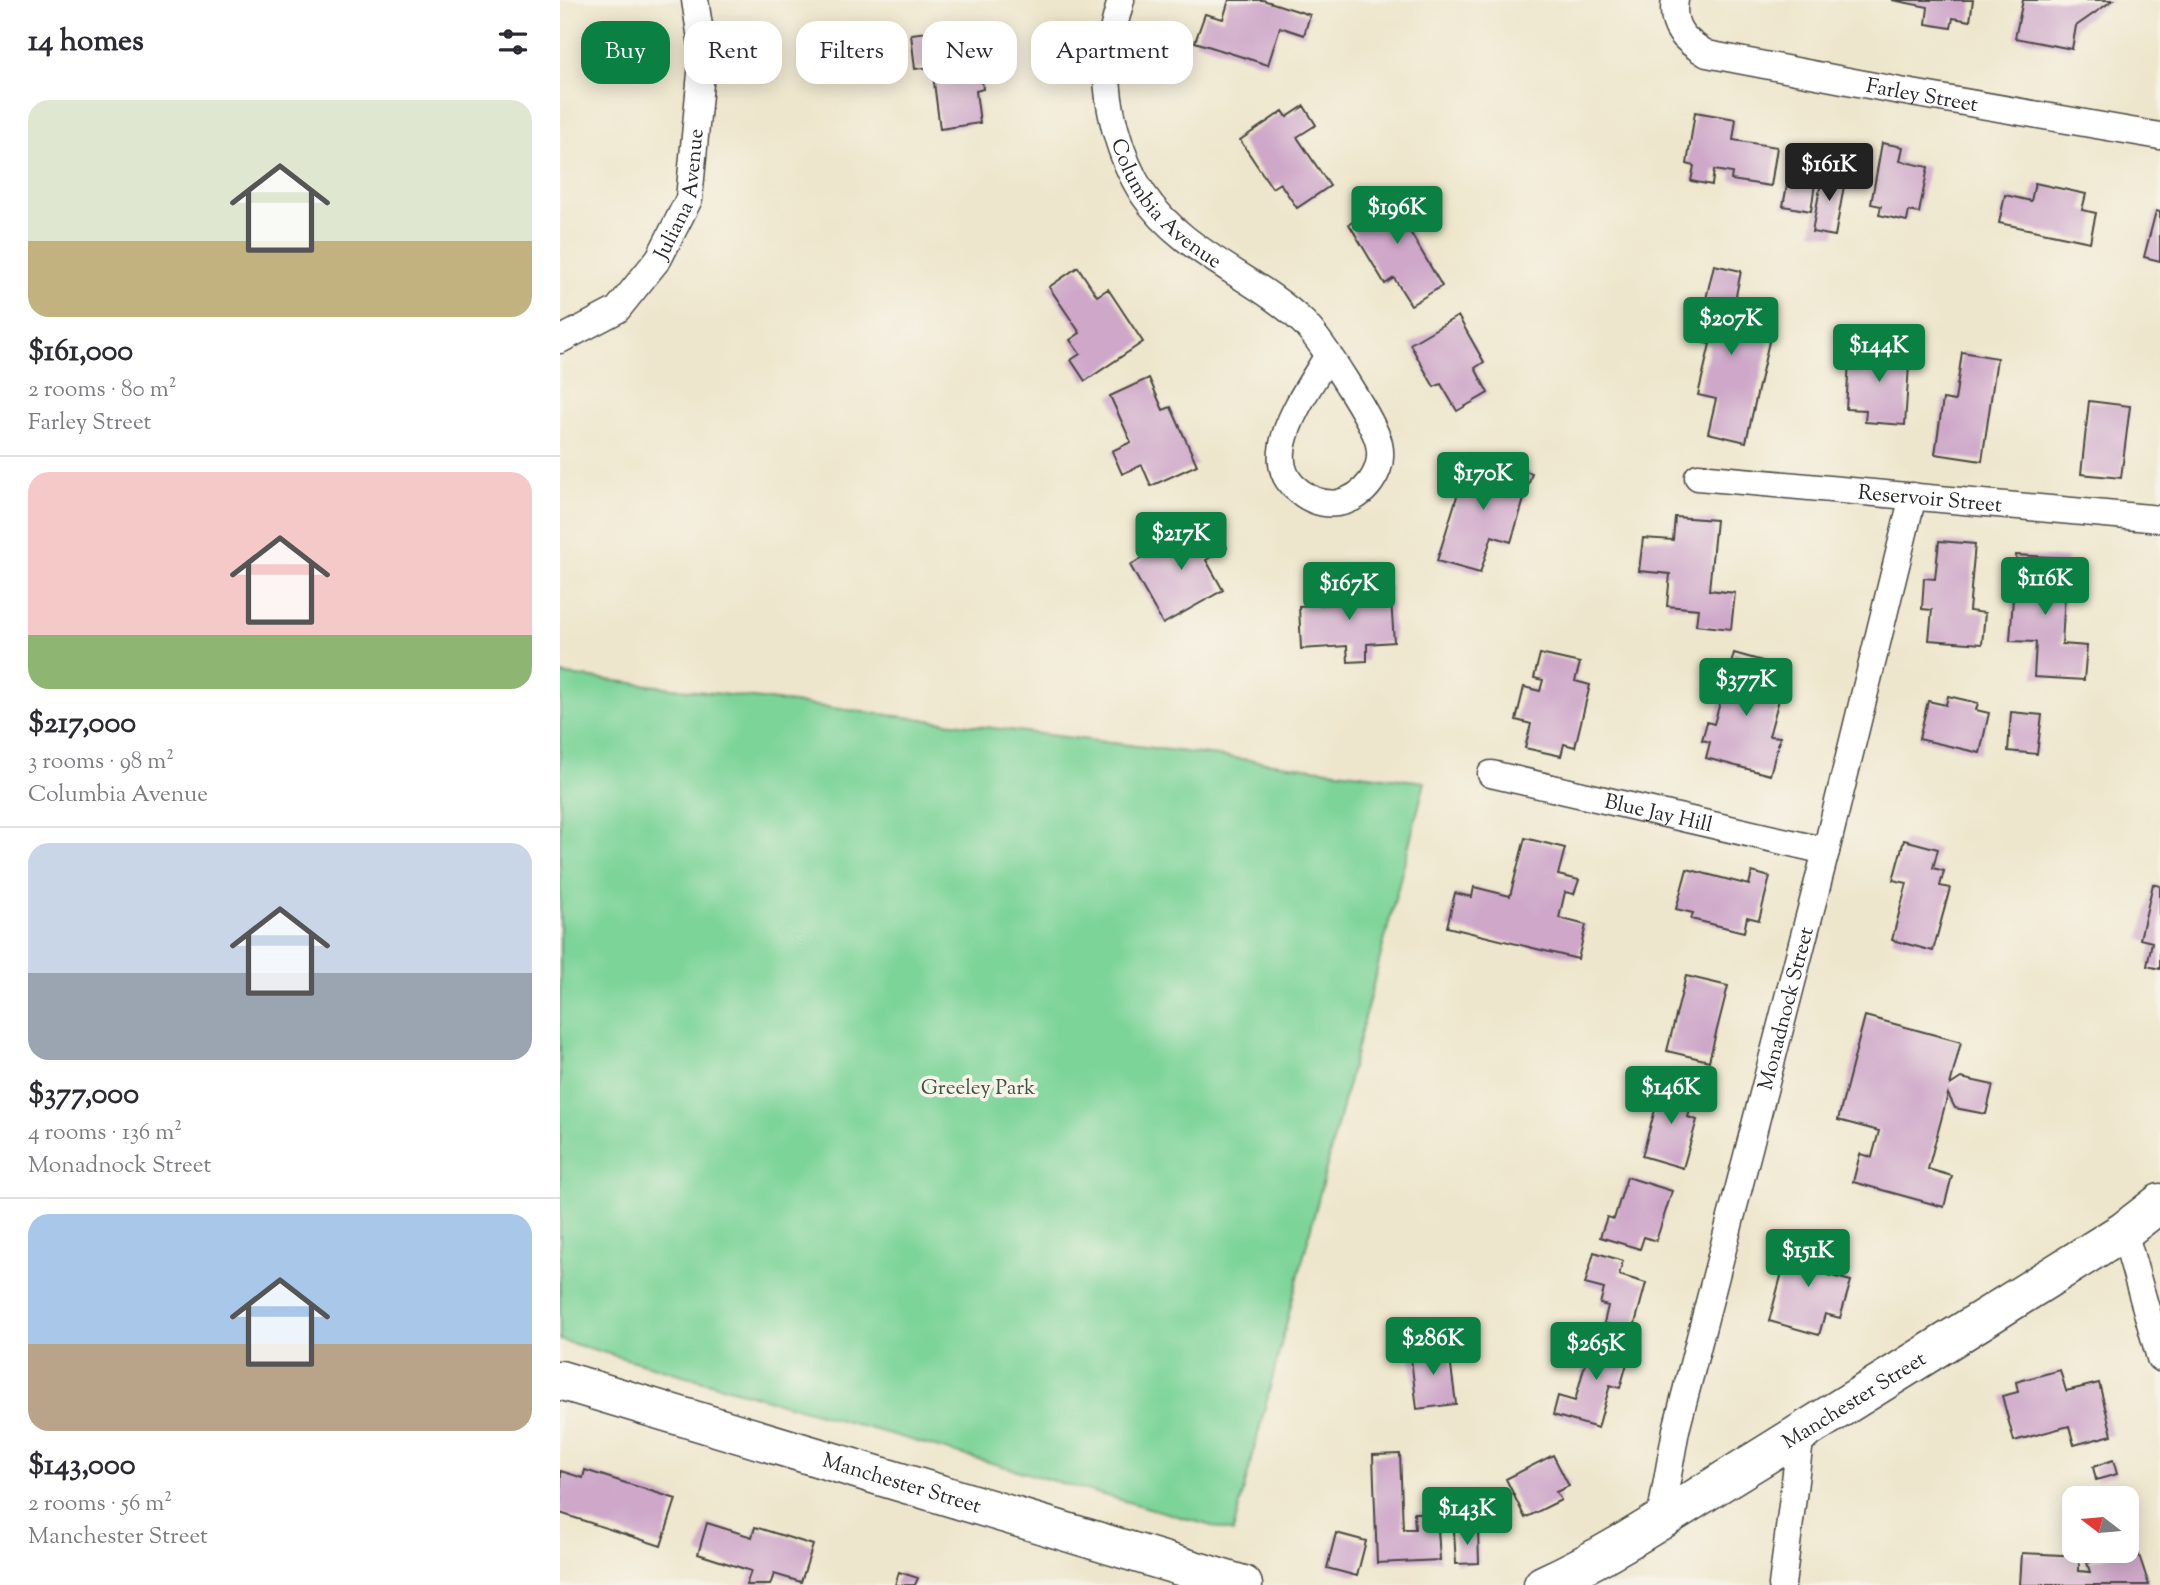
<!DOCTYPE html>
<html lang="en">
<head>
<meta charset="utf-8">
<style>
	body { margin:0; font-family:"Sorts Mill Goudy",serif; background:#f7f7f7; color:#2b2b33; height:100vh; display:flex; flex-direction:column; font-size:26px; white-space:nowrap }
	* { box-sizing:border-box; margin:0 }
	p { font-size:23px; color:#7c7c81 }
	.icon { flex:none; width:38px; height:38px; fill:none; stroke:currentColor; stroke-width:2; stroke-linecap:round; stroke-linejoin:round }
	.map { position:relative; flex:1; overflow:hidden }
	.sheet { display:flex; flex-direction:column; background:#fff; width:560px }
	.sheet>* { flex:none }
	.banner { position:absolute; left:21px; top:21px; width:665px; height:63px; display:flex; gap:14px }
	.needle { width:46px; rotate:286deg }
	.tools { position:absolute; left:1502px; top:1486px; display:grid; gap:14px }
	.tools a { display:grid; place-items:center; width:77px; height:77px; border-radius:14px; background:#fff; box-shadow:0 4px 18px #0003; font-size:35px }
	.price { position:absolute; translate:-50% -60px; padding:0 16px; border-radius:7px; background:#0b8043; color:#fff; font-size:23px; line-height:46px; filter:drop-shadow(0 2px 4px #0008) }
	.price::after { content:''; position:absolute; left:50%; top:42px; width:21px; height:16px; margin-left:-10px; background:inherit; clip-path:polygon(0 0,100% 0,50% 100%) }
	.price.current { background:#222; color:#fff }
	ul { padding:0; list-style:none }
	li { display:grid; align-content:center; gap:14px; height:371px; padding:0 28px }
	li+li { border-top:2px solid #e1e1e2 }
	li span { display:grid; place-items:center; height:217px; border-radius:21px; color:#555 }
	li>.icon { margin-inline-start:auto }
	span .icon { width:126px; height:126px; fill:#fffc; stroke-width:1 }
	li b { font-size:30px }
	h2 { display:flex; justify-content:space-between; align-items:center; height:84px; padding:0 28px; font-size:30px }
	.pill { padding:0 24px; border-radius:21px; background:#fff; box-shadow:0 4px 18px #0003; font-size:24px; line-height:63px }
	.pill.current { background:#0b8043; color:#fff }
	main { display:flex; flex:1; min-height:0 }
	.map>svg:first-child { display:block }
	.green { fill:#7dd499; stroke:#548062; stroke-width:2 }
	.building { fill:#cea7c9 }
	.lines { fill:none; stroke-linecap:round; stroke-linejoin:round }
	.street-casing { stroke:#484743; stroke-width:29 }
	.secondary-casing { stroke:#484743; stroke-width:41 }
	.street { stroke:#fff; stroke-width:26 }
	.secondary { stroke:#fff; stroke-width:38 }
	.labels { text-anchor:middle; stroke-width:7; stroke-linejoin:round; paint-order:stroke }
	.street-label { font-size:21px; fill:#2b2b2b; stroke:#f7f3e8 }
	.park-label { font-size:21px; fill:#405546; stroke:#f7f3e8 }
</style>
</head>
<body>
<main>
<section class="sheet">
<h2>14 homes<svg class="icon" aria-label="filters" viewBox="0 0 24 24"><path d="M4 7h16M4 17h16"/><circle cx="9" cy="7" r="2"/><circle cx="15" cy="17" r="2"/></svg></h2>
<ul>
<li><span style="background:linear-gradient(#dfe7d0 65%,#c2b280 0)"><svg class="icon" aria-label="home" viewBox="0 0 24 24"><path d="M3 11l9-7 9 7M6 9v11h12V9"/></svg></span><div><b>$161,000</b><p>2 rooms · 80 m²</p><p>Farley Street</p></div></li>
<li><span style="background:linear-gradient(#f6c9c9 75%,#8fb573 0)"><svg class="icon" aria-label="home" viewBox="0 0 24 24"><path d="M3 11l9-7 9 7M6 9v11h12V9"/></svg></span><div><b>$217,000</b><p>3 rooms · 98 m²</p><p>Columbia Avenue</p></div></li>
<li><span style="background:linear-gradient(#c9d6e8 60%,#9aa5b1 0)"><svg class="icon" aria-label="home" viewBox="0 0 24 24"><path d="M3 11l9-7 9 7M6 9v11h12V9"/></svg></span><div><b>$377,000</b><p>4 rooms · 136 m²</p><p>Monadnock Street</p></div></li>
<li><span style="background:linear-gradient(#a9c7e8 60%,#b9a48a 0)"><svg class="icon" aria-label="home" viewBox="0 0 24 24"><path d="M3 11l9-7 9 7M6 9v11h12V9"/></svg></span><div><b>$143,000</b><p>2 rooms · 56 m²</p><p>Manchester Street</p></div></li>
</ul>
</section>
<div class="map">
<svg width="1600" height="1585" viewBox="0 0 1600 1585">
	<rect width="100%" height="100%" fill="#f7f3e8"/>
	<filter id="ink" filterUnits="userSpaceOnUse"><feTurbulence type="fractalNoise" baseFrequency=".0143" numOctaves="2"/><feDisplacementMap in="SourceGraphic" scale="14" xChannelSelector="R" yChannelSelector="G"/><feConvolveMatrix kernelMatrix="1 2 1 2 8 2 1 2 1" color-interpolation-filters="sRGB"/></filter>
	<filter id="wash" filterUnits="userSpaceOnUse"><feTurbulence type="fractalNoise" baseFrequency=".00686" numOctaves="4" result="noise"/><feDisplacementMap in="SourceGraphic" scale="28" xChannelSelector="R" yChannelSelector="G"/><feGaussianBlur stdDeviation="1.57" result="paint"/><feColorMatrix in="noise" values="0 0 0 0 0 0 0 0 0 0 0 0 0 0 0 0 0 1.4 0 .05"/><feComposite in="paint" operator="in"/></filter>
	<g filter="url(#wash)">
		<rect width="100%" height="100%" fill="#eee6cc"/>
		<path class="green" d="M 0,674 L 865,782 L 673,1532 L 0,1340 Z"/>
		<g id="blocks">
			<path class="building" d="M 669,0 L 703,0 L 750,15 L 744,35 L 720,27 L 708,65 L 635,42 L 645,14 L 663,19 Z
				M 1332,0 L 1413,0 L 1410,21 L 1393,18 L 1391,28 L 1366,24 L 1368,7 Z
				M 1463,0 L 1553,0 L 1516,26 L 1512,49 L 1455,38 Z
				M 415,26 L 423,89 L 416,91 L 420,123 L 380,129 L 372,67 L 355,69 L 351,34 Z
				M 744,106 L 756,125 L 737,137 L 770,186 L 737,208 L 720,183 L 712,188 L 680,140 L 723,111 L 727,117 Z
				M 1135,112 L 1176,119 L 1173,140 L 1217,147 L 1211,186 L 1171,180 L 1172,173 L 1154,170 L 1152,185 L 1131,181 L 1134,166 L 1127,164 Z
				M 1322,143 L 1343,147 L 1340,161 L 1368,167 L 1359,213 L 1349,211 L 1347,221 L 1319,215 L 1321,206 L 1311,204 Z
				M 1231,165 L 1257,170 L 1251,211 L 1223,206 Z
				M 1263,171 L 1286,175 L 1275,236 L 1252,232 Z
				M 1475,183 L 1526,194 L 1522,210 L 1536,213 L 1530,242 L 1439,223 L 1445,195 L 1471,201 Z
				M 848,189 L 866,219 L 849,230 L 882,286 L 851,305 L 834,278 L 825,284 L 789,224 Z
				M 1596,211 L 1600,212 L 1600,261 L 1584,257 Z
				M 1154,265 L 1181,271 L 1172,315 L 1213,324 L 1186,442 L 1148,433 L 1156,399 L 1138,395 L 1150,344 L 1136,341 Z
				M 518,267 L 537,296 L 548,289 L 583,342 L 525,381 L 511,360 L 520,354 L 510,340 L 520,333 L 489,287 Z
				M 898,316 L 924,362 L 915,368 L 928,393 L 897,411 L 881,384 L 874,387 L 850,344 Z
				M 1290,346 L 1350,350 L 1345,425 L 1305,422 L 1306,410 L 1286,409 Z
				M 1402,352 L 1437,358 L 1422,461 L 1375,454 L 1383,399 L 1395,401 Z
				M 589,378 L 603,410 L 611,407 L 637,465 L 591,486 L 582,465 L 562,474 L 552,451 L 571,442 L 550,396 Z
				M 1529,401 L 1570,406 L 1561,478 L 1521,474 Z
				M 910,454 L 972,473 L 951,542 L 932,536 L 920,573 L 877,561 Z
				M 1115,517 L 1156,520 L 1149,590 L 1175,593 L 1171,629 L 1136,625 L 1138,609 L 1107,606 L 1110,574 L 1079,571 L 1083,538 L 1113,540 Z
				M 650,519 L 667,548 L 646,560 L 663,590 L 603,624 L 570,565 Z
				M 1379,541 L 1415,544 L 1409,611 L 1425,613 L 1422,644 L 1369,640 L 1372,610 L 1362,609 L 1364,578 L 1375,579 Z
				M 1456,555 L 1507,558 L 1502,644 L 1527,646 L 1524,680 L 1474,677 L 1476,642 L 1450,641 Z
				M 830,586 L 834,642 L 807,644 L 807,661 L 788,662 L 787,646 L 741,649 L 739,606 L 771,604 L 770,591 Z
				M 1174,653 L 1206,662 L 1203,676 L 1224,681 L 1209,736 L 1220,737 L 1210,775 L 1146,758 L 1150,742 L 1142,740 L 1147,722 L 1154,724 Z
				M 980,654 L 1020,663 L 1015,681 L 1030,685 L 1015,747 L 1004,744 L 1001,756 L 965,748 L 971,724 L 956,720 L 964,687 L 980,691 L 983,680 L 974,678 Z
				M 1388,696 L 1418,703 L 1416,710 L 1429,713 L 1420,753 L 1359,739 L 1368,701 L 1386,705 Z
				M 1451,712 L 1482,715 L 1477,754 L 1448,751 Z
				M 965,838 L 1005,848 L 998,875 L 1019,880 L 1014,894 L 1005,892 L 999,918 L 1026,925 L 1018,959 L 887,927 L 895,893 L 912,897 L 914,887 L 950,896 Z
				M 1344,840 L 1378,849 L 1373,868 L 1384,871 L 1380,886 L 1390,888 L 1373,951 L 1332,940 L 1347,883 L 1333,880 Z
				M 1127,869 L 1189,885 L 1192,872 L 1210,877 L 1199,920 L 1187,917 L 1184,932 L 1131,919 L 1133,913 L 1116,909 Z
				M 1593,884 L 1600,886 L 1600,969 L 1587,966 L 1592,942 L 1580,939 Z
				M 1126,976 L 1168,986 L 1149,1061 L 1107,1051 Z
				M 1305,1016 L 1401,1042 L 1390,1085 L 1401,1078 L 1433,1085 L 1426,1114 L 1395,1108 L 1388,1094 L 1368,1169 L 1392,1176 L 1384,1207 L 1293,1182 L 1300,1154 L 1312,1157 L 1319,1131 L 1278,1120 Z
				M 1103,1082 L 1136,1091 L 1128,1117 L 1137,1120 L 1123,1168 L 1082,1156 Z
				M 1067,1177 L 1112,1191 L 1096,1241 L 1084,1237 L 1080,1249 L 1040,1237 L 1047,1217 L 1054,1219 Z
				M 1231,1239 L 1275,1251 L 1268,1275 L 1291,1281 L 1280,1318 L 1265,1314 L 1259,1335 L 1209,1321 Z
				M 1034,1252 L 1063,1261 L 1059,1275 L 1086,1283 L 1073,1331 L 1044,1323 L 1048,1306 L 1040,1304 L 1044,1289 L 1025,1284 Z
				M 1033,1334 L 1072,1346 L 1060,1388 L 1050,1385 L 1038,1428 L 993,1415 L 998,1396 L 1015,1401 Z
				M 888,1344 L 896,1404 L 857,1409 L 850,1350 Z
				M 1500,1370 L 1506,1391 L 1539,1383 L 1552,1435 L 1514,1445 L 1509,1426 L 1454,1441 L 1442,1396 L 1458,1392 L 1456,1382 Z
				M 840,1454 L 843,1529 L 855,1529 L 854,1513 L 877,1513 L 880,1560 L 817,1563 L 813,1455 Z
				M 993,1455 L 1009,1486 L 996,1492 L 1001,1500 L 965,1518 L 946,1479 Z
				M 1553,1460 L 1557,1474 L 1536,1480 L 1533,1467 Z
				M 25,1470 L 116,1499 L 101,1546 L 0,1513 L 1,1471 L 23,1478 Z
				M 147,1523 L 192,1537 L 195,1527 L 253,1545 L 241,1582 L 214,1574 L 210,1585 L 186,1585 L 191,1571 L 138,1554 Z
				M 918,1530 L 919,1563 L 896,1564 L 894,1531 Z
				M 776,1533 L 806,1541 L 797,1576 L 767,1568 Z
				M 1576,1546 L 1589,1585 L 1460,1585 L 1462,1553 L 1519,1556 L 1519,1571 L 1530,1572 L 1527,1563 Z
				M 339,1572 L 358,1578 L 355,1585 L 335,1585 Z"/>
		</g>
	</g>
	<g filter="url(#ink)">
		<use href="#blocks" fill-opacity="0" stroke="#484743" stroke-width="2"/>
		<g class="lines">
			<g class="street-casing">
				<g id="street">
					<path id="s1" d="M 561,0 C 556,19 550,38 548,57 C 543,99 560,159 583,194 C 622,253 694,275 744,323 C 760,339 815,423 819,444 C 825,471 805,498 778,503 C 764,505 750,500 739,491 C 694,458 749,389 768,355"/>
					<path id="s2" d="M 1115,0 C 1110,28 1125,41 1147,54 L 1340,91 L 1600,136"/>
					<path id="s3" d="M 0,340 L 57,310 L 99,258 L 129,199 L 143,52 L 135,0"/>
					<path id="s4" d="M 1138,477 L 1600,519"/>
					<path id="s5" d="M 931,774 L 1266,851"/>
					<path d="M 1564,1231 L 1600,1358"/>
					<path id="s6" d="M 1100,1520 L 1116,1430 L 1266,851 L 1353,496"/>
					<path d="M 1222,1585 L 1241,1433"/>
				</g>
			</g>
			<g class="secondary-casing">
				<g id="secondary">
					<path id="s7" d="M 0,1380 L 683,1585"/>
					<path id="s8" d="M 983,1585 C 1058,1551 1128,1502 1199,1459 C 1321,1383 1442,1307 1564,1231 L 1600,1203"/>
				</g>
			</g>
			<use href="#street" class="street"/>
			<use href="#secondary" class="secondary"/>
		</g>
	</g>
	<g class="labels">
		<g class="street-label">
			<text dy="7" stroke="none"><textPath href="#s2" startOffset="287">Farley Street</textPath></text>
			<text dy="7" stroke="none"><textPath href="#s3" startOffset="200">Juliana Avenue</textPath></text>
			<text dy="7" stroke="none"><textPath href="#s1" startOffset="224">Columbia Avenue</textPath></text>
			<text dy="7" stroke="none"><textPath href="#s4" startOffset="233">Reservoir Street</textPath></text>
			<text dy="7" stroke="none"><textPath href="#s5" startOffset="172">Blue Jay Hill</textPath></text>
			<text dy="7" stroke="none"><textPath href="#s6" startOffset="527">Monadnock Street</textPath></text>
			<text dy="7" stroke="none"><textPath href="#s8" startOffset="362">Manchester Street</textPath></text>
			<text dy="7" stroke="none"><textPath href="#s7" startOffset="357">Manchester Street</textPath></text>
		</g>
		<g class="park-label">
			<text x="418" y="1094">Greeley Park</text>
		</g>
	</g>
</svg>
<div class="tools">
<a><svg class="needle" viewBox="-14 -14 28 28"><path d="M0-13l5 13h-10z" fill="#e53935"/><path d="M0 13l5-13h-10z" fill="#7c7c81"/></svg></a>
</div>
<b class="price current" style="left:1269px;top:203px">$161K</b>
<b class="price" style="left:837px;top:246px">$196K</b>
<b class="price" style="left:1171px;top:357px">$207K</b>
<b class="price" style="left:1319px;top:384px">$144K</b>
<b class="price" style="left:923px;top:512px">$170K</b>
<b class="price" style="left:621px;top:572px">$217K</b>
<b class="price" style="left:1485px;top:617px">$116K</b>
<b class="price" style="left:789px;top:622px">$167K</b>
<b class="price" style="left:1186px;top:718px">$377K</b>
<b class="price" style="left:1111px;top:1126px">$146K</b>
<b class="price" style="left:1248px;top:1289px">$151K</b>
<b class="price" style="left:873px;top:1377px">$286K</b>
<b class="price" style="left:1036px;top:1382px">$265K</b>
<b class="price" style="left:907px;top:1547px">$143K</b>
<div class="banner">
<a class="pill current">Buy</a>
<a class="pill">Rent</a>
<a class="pill">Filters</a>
<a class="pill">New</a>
<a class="pill">Apartment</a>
</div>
</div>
</main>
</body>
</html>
